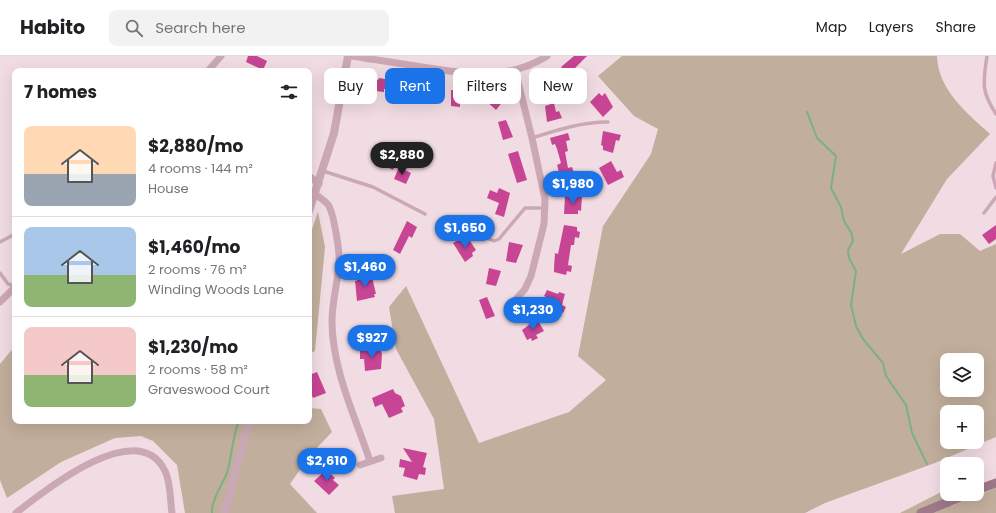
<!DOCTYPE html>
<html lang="en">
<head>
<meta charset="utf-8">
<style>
	body { margin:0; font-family:Poppins,sans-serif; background:#f2f2f2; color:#202124; height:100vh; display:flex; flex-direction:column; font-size:15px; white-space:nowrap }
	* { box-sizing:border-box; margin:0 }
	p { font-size:13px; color:#757577 }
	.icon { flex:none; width:22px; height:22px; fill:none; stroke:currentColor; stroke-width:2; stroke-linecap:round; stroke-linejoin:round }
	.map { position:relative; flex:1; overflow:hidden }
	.drawer { position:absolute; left:12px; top:12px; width:300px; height:356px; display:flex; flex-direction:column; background:#fff; border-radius:8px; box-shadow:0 4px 16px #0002 }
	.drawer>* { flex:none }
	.guide { position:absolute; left:324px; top:12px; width:380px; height:36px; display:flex; gap:8px }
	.fabs { position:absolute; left:940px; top:297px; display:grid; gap:8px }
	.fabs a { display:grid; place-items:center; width:44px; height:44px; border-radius:8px; background:#fff; box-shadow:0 4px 16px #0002; font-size:20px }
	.price { position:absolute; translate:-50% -34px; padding:0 9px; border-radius:14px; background:#1a73e8; color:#fff; font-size:13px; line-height:26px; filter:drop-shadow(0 1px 2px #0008) }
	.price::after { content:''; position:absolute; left:50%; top:24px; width:12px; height:9px; margin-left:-6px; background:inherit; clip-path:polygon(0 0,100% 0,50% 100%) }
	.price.current { background:#222; color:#fff }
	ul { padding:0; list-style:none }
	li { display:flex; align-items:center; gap:12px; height:100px; padding:0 12px }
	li+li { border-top:1px solid #e0e0e0 }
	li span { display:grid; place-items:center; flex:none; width:112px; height:80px; border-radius:8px; color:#555 }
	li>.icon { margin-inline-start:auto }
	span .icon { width:48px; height:48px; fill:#fffc; stroke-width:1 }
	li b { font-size:17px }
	h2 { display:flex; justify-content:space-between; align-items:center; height:48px; padding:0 12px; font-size:17px }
	.pill { padding:0 14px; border-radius:8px; background:#fff; box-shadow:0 4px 16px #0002; font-size:14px; line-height:36px }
	.pill.current { background:#1a73e8; color:#fff }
	header { display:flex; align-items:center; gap:24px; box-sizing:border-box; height:56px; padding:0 20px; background:#fff; border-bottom:1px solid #e0e0e0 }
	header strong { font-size:19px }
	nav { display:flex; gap:22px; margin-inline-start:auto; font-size:14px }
	.search { width:280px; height:36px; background:#f2f2f2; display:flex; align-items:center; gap:10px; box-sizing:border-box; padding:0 14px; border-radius:8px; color:#757577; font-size:15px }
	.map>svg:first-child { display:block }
	.green { fill:#c2ae9c; fill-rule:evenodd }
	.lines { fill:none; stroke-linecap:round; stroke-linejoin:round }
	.stream { stroke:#7bb085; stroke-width:2 }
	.building { fill:#c74594 }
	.service { stroke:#cba8b5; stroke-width:3.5 }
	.minor { stroke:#cba8b5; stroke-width:7 }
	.tertiary { stroke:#cba8b5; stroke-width:8 }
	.secondary { stroke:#9e798b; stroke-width:9 }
</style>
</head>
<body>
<header>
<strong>Habito</strong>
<div class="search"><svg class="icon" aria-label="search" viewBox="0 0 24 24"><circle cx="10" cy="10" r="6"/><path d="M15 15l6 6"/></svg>Search here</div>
<nav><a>Map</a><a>Layers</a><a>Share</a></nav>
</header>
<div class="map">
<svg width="996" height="457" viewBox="0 0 996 457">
	<rect width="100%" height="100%" fill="#f2dce3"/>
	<path class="green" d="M 622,0 L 937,0 C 938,34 967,57 990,78 L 947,123 L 901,198 L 940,178 L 960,178 L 980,195 L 996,188 L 996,381 L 935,407 L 825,447 L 805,457 L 395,457 L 392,440 L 444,433 L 434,363 L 396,293 L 389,251 L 406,230 L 479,387 L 569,356 L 606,324 L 578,300 L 603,170 L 651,98 L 658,73 L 634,60 L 598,20 ZM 947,304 L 977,304 L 977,334 L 947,334 ZM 947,356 L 977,356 L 977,386 L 947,386 Z
		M 318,156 L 325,191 L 315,295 L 309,298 L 309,182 Z
		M 15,290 L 15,365 L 309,365 L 309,352 L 321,353 L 332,376 L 311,398 L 290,428 L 317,457 L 185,457 L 177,409 L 153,385 L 141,380 L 115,382 L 61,406 L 7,442 L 0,424 L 0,308 Z
		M 996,432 L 996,457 L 900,457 L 945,434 L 951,450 Z"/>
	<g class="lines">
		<path class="stream" d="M 807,56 L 817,82 L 836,100 L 831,132 L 841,151 L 844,165 L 851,176 L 853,185 L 848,194 L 849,202 L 856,215 L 851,249 L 856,270 L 863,283 L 883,307 L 886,320 L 906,349 L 912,377 L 927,408
			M 212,457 C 211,445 222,429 227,417 C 232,400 232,382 239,365"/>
	</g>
	<path class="building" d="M 248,0 L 257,0 L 267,5 L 263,14 L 246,6 Z
		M 574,0 L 587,0 L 568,19 L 561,11 Z
		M 545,19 L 558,20 L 557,29 L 561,29 L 561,35 L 557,35 L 557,39 L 545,38 L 547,26 L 544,26 Z
		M 367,22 L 378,24 L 379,22 L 440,32 L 438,43 L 423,41 L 423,38 L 384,33 L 384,36 L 375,35 L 375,39 L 368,38 L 369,33 L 365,33 Z
		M 451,34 L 464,35 L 464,38 L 471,39 L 470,47 L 460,47 L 460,51 L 451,50 Z
		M 490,35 L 504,44 L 496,54 L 484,43 Z
		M 599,37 L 602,40 L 605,37 L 613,51 L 603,61 L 590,46 Z
		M 554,47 L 556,56 L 559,55 L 562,62 L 547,66 L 545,50 Z
		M 506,64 L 513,81 L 503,84 L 498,66 Z
		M 603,75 L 621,79 L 619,85 L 616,84 L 613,97 L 603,94 L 603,90 L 601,89 Z
		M 568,77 L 570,84 L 566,85 L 568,95 L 565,96 L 568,112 L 572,111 L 574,117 L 569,118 L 571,125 L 562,127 L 557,109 L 561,107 L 557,93 L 555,88 L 552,89 L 550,82 Z
		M 518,95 L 527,124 L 517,127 L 508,98 Z
		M 389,102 L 397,105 L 393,114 L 385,110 Z
		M 611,105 L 617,116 L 621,114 L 624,121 L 608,129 L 599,112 Z
		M 399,111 L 411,117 L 406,128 L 394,123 Z
		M 499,132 L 510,137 L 504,161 L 495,158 L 499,147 L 487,142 L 490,134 L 497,137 Z
		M 565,140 L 582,140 L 581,155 L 578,154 L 578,158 L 564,158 Z
		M 407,165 L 417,171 L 412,182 L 409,180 L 400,198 L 393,194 Z
		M 564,169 L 577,171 L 577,175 L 580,176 L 579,182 L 575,181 L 574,189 L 571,189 L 568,209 L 572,210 L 571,216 L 567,215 L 566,219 L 554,216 L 554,212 L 555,197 L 558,198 Z
		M 996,169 L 996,183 L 989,188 L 982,179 Z
		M 462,182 L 464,185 L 468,182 L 476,194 L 472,197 L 473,200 L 465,206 L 453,187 Z
		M 509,186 L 523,189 L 516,207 L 506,205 Z
		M 489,212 L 501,215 L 496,230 L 486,228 Z
		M 369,219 L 372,221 L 376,238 L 374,238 L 375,241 L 357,245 L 355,225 L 357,225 L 356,223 Z
		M 547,234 L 558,238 L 559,236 L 565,238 L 562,249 L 566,251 L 563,257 L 558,255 L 557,258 L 544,253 L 548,242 L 544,240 Z
		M 487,241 L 495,260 L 486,263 L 479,244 Z
		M 537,263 L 544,275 L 536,279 L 538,282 L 532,285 L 531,282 L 527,284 L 522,274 Z
		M 380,293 L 382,298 L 381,313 L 365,315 L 364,303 L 360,303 L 360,295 Z
		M 317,316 L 326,337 L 313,342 L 309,332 L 309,319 Z
		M 393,333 L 395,337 L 401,340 L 405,350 L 401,352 L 403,356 L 389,362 L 382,348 L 375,351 L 372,342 Z
		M 403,392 L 427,397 L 423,411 L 426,412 L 425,419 L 419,418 L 417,424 L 403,420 L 405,412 L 399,411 L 400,403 L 412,406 Z
		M 326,414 L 335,422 L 333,424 L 339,429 L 329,439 L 314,425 Z"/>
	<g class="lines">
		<path class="service" d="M 987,0 C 983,27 981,35 996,58
			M 532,82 C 557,74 581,66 608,66
			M 996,107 L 993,120 L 996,132
			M 323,115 L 373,131 L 425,158
			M 544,136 L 600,131
			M 984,157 L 996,141
			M 451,177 L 459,171 L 463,171 L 494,185 L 499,183 L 525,152 L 544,152
			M 0,186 L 15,178
			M 0,217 L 8,228 L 15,230"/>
		<path class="minor" d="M 352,0 C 375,4 399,7 422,11 C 465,18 508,25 547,0
			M 515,14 L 532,82 L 545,143 L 544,168 L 531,220 L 525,233 L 517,242
			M 208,15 L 221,0
			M 309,120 L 319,128
			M 315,138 C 320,142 326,145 329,150 C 334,160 340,196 339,207 C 338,226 332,245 332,265 C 332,313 355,360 370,405
			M 0,246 L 15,231
			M 360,409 L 381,402
			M 16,457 C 44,435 138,359 165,415 C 171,427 170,444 172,457"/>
		<path class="tertiary" d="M 309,155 L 334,77 L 348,0
			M 225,457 L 249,365"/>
		<path class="secondary" d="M 977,434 L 996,427
			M 921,457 L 968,438"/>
	</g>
</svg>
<div class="fabs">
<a><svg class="icon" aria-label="layers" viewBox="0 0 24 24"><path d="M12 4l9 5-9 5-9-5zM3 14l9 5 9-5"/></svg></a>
<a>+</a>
<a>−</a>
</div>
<b class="price current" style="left:402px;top:120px">$2,880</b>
<b class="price" style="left:573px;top:149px">$1,980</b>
<b class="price" style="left:465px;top:193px">$1,650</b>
<b class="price" style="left:365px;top:232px">$1,460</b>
<b class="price" style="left:533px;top:275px">$1,230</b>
<b class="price" style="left:372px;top:303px">$927</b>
<b class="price" style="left:327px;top:426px">$2,610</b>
<div class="guide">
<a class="pill">Buy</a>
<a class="pill current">Rent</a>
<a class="pill">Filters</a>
<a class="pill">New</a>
</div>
<section class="drawer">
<h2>7 homes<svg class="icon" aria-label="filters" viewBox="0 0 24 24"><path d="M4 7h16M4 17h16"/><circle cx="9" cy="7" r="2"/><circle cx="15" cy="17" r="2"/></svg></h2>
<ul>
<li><span style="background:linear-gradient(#ffd9b3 60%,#9aa5b1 0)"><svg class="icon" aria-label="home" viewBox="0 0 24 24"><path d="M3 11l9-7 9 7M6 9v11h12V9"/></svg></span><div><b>$2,880/mo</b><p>4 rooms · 144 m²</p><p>House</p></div></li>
<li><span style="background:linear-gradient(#a9c7e8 60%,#8fb573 0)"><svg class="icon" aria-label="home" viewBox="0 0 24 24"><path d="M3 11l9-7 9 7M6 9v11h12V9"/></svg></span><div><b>$1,460/mo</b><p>2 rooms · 76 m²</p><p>Winding Woods Lane</p></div></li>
<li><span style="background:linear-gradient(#f6c9c9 60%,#8fb573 0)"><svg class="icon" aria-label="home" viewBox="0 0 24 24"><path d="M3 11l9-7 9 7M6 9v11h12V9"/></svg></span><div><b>$1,230/mo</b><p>2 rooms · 58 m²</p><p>Graveswood Court</p></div></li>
</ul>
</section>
</div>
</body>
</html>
